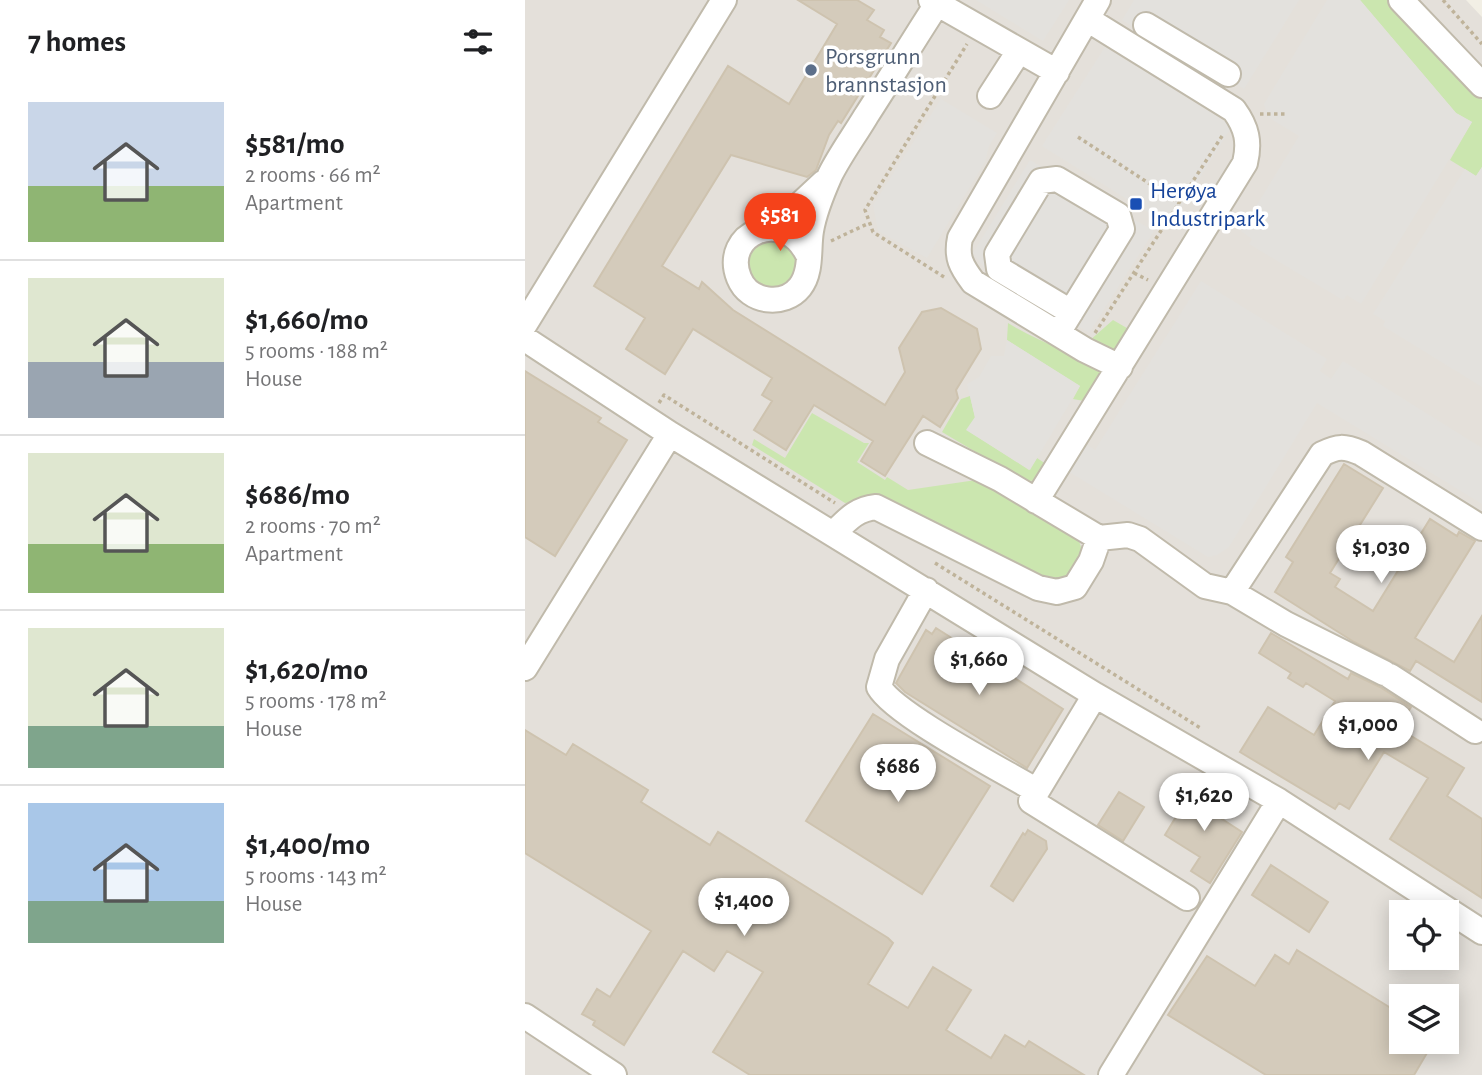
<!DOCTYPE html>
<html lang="en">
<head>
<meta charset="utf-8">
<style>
	body { margin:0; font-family:"Alegreya Sans",sans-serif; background:#f6f6f6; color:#202124; height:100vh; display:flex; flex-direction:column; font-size:26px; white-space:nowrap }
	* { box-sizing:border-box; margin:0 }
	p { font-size:23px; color:#757577 }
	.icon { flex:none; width:38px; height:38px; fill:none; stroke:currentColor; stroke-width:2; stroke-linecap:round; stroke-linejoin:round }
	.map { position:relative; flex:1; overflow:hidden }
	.panel { display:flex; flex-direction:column; background:#fff; width:525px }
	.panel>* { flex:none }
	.fabs { position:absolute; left:864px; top:900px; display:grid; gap:14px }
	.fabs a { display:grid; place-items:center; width:70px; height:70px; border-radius:0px; background:#fff; box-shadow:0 4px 18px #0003; font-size:35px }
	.price { position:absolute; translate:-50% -60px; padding:0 16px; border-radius:24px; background:#fff; color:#222; font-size:23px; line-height:46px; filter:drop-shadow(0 2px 4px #0008) }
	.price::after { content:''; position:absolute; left:50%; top:42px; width:21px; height:16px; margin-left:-10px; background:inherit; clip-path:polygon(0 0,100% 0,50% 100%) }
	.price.current { background:#f5421a; color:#fff }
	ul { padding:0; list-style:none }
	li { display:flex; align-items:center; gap:21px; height:175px; padding:0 28px }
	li+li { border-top:2px solid #e0e0e0 }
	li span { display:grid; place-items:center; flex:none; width:196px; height:140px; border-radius:0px; color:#555 }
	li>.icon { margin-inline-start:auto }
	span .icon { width:84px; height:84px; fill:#fffc; stroke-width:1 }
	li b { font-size:30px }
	h2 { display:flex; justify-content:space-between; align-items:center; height:84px; padding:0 28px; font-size:30px }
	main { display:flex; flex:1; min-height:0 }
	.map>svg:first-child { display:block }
	.industrial { fill:#e4e0da; fill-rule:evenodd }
	.green { fill:#cbe6af }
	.parking { fill:#e3e1dd }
	.building { fill:#d4cbbb; stroke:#cec3af; stroke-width:2 }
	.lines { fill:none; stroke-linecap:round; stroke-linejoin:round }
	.minor-casing { stroke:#c0baab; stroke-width:28 }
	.path { stroke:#bfb39a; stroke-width:3.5; stroke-dasharray:3.5 3.5; stroke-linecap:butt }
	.minor { stroke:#fff; stroke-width:24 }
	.service-dot { fill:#5c6f8a; stroke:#fff; stroke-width:2.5 }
	.transit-dot { fill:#1a4fb4; stroke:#fff; stroke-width:2.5 }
	.labels { text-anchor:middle; stroke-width:7; stroke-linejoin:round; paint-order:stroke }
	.service-label { font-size:24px; fill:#4e5e75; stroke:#fff; text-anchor:start }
	.transit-label { font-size:24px; fill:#164399; stroke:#fff; text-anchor:start }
</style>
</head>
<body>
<main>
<section class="panel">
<h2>7 homes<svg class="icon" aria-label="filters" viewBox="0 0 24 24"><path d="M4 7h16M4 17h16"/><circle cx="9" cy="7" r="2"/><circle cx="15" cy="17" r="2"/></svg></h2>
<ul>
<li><span style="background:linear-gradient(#c9d6e8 60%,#8fb573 0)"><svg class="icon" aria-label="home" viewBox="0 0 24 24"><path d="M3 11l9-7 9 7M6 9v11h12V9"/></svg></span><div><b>$581/mo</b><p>2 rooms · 66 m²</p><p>Apartment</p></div></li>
<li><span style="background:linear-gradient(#dfe7d0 60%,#9aa5b1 0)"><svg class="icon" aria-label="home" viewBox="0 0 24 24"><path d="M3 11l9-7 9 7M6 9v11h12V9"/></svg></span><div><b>$1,660/mo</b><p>5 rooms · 188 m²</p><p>House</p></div></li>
<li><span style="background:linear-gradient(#dfe7d0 65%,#8fb573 0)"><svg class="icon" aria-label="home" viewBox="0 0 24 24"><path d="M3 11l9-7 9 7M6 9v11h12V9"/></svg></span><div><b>$686/mo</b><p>2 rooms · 70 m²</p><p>Apartment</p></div></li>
<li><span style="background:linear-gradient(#dfe7d0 70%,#7fa58c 0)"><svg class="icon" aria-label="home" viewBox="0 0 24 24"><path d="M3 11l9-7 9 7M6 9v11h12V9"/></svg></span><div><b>$1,620/mo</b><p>5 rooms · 178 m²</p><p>House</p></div></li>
<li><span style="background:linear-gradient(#a9c7e8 70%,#7fa58c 0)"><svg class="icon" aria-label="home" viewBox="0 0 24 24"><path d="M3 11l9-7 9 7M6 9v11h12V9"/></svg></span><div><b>$1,400/mo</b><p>5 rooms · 143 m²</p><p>House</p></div></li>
</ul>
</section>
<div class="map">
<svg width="957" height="1075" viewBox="0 0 957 1075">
	<rect width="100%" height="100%" fill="#f2efe5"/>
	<path class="industrial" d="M 0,0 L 941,0 L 957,17 L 957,1075 L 0,1075 ZM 877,912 L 922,912 L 922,957 L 877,957 ZM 877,996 L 922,996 L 922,1041 L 877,1041 Z"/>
	<path class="green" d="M 835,0 L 862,0 L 957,100 L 957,167 L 951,176 L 925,160 L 947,122 L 931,113 Z
		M223 265a24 24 0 1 1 48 0a24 24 0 1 1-48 0Z
		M 588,320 L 607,331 L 587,363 L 564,341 Z
		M 483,323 C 515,343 549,353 582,370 L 559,401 L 548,399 L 555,386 L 482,340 Z
		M 445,396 L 450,418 L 442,430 L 504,470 L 512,458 L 524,466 L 509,481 L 498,480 L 417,432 L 436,399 Z
		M 287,413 L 339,443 L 344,443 L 332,462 L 360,480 L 362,477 L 383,490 L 458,479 L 554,541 L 558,553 L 553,567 L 534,585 L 345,500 L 320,503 L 227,445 L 229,439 L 260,458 Z"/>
	<path class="parking" d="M 451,0 L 544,0 L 518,41 Z
		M 609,0 L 774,0 L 719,89 L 704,79 L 685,74 L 597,20 Z
		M 802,0 L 835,0 L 931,113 L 947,122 L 836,304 L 822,295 L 818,300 L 724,244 L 727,239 L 716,231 L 774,136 L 743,117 L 739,104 Z
		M 580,47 L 707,126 L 645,226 L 517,146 Z
		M 416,99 L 472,133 L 464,146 L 460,162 L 402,258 L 353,231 L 348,205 Z
		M 505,160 L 629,231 L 564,333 L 460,269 L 448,253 Z
		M 957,167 L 957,387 L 858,326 L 860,321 L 848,314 L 940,169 L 951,176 Z
		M 676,281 L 802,359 L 795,371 L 806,379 L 818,361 L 957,448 L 957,504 L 792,403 L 704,547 L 692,555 L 683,557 L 541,470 L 560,438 L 561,444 L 570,450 Z
		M 482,340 L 555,386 L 505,470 L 441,430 L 450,417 L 442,384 L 454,377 L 466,356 L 479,356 Z"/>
	<path class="building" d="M 273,0 L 332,0 L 349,10 L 342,20 L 359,30 L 355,37 L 366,43 L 316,123 L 313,121 L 304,135 L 291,170 L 282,177 L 206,155 L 137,266 L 174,289 L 177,282 L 208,310 L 360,405 L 380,372 L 374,348 L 397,312 L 416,308 L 452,329 L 456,349 L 431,390 L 433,398 L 415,427 L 398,416 L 360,476 L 336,461 L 348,441 L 289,405 L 261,450 L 229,430 L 247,401 L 237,395 L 247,378 L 168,329 L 140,374 L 101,349 L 120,318 L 69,286 L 203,66 L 264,104 L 312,24 Z
		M 0,371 L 76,418 L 73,422 L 102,440 L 30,556 L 0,537 Z
		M 819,464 L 858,488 L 805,573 L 815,579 L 810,587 L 848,611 L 905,519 L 932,536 L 934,532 L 950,541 L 890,638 L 929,662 L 957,616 L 957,702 L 891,661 L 885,671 L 829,642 L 750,592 L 768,562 L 761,557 Z
		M 411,628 L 538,709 L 502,768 L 380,692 L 371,683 L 401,630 L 407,634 Z
		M 746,633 L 823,679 L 826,673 L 855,687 L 886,707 L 873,728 L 939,768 L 922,796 L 957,819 L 957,898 L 865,839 L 903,778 L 859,752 L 824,809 L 814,803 L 810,809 L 715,752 L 743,707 L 789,735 L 810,701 L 781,683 L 778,687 L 763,678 L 766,673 L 734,653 Z
		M 348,714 L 465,786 L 397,894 L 281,821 Z
		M 0,730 L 41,755 L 48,744 L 123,790 L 116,802 L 185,845 L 193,832 L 363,938 L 368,943 L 343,984 L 383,1008 L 408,967 L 446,990 L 421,1030 L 466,1058 L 480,1035 L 500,1047 L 504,1041 L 559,1075 L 225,1075 L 188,1052 L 238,972 L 202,951 L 189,971 L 158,951 L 99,1045 L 68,1025 L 70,1021 L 57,1014 L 72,989 L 85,997 L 126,931 L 0,853 Z
		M 669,787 L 704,809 L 697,819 L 717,832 L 685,883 L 666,871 L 675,857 L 640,835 Z
		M 594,792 L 619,807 L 598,841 L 573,825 Z
		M 503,830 L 521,841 L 522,849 L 488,901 L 466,886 L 498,833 L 500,835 Z
		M 746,865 L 803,902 L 784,932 L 727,895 Z
		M 772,950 L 877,1015 L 877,1041 L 909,1041 L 889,1075 L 741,1075 L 643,1015 L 682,956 L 730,986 L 750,955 L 764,964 Z"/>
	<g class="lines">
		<g class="minor-casing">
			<path id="minor" d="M 406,0 L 532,72
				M 573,0 L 435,238 C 431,257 436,266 448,282 L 560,350 L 595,367
				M 876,0 L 957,85
				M 621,25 L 703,74
				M 465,96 L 494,51
				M 241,228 L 268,211 L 298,183
				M 282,253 C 259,207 196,233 214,278 C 224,303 259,307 275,287 C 287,272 283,248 286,231 C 289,212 297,193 305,175 C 315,155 329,136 341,116 C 365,79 388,41 412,4
				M 0,324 L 199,0
				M 533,333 L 597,229 L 593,215 L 532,179 L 516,181 L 472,254 L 474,269 L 546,312
				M 0,339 L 145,434
				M 402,443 L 475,479 L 574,538 L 603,535 L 615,539 L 680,586 L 707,592 L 797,454 C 813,446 819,446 836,453 L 957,528
				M 511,501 L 720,163 C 725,142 722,128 709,110 L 562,19
				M 308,534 C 322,520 331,509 351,507 L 513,588 L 532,592 L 550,587 L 566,561 L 574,538
				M 401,590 L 362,659 L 354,687 C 370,715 479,771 512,791
				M 707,592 L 761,624 L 859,673
				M 0,668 L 145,434 L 570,695 L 754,801 L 957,932
				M 865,676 L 950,731
				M 570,695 L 506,801 L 662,898
				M 0,1016 L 89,1075
				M 586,1075 L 754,801"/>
		</g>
		<path class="path" d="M 918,0 L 957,44
			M 735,114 L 763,114
			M 553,137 L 654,203
			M 306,241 L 342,224
			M 609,273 L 623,280
			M 419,277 L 348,232 L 340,210 L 442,44
			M 570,333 L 699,133
			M 134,403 L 139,395 L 310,503
			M 410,563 L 677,729"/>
		<use href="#minor" class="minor"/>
	</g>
	<circle class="service-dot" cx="286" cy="70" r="7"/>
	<rect class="transit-dot" x="604" y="197" width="14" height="14" rx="3.5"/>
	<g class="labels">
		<g class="service-label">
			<text x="300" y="64">Porsgrunn<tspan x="300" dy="28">brannstasjon</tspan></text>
		</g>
		<g class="transit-label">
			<text x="625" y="198">Herøya<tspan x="625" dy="28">Industripark</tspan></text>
		</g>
	</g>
</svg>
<div class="fabs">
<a><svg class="icon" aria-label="locate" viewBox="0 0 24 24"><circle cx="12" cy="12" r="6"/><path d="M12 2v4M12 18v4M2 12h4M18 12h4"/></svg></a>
<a><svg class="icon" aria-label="layers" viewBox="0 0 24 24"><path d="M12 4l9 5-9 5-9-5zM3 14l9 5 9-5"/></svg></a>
</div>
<b class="price current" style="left:255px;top:253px">$581</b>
<b class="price" style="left:856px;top:585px">$1,030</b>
<b class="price" style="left:454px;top:697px">$1,660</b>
<b class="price" style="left:843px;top:762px">$1,000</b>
<b class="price" style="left:373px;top:804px">$686</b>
<b class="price" style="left:679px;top:833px">$1,620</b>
<b class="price" style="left:219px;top:938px">$1,400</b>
</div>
</main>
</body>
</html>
